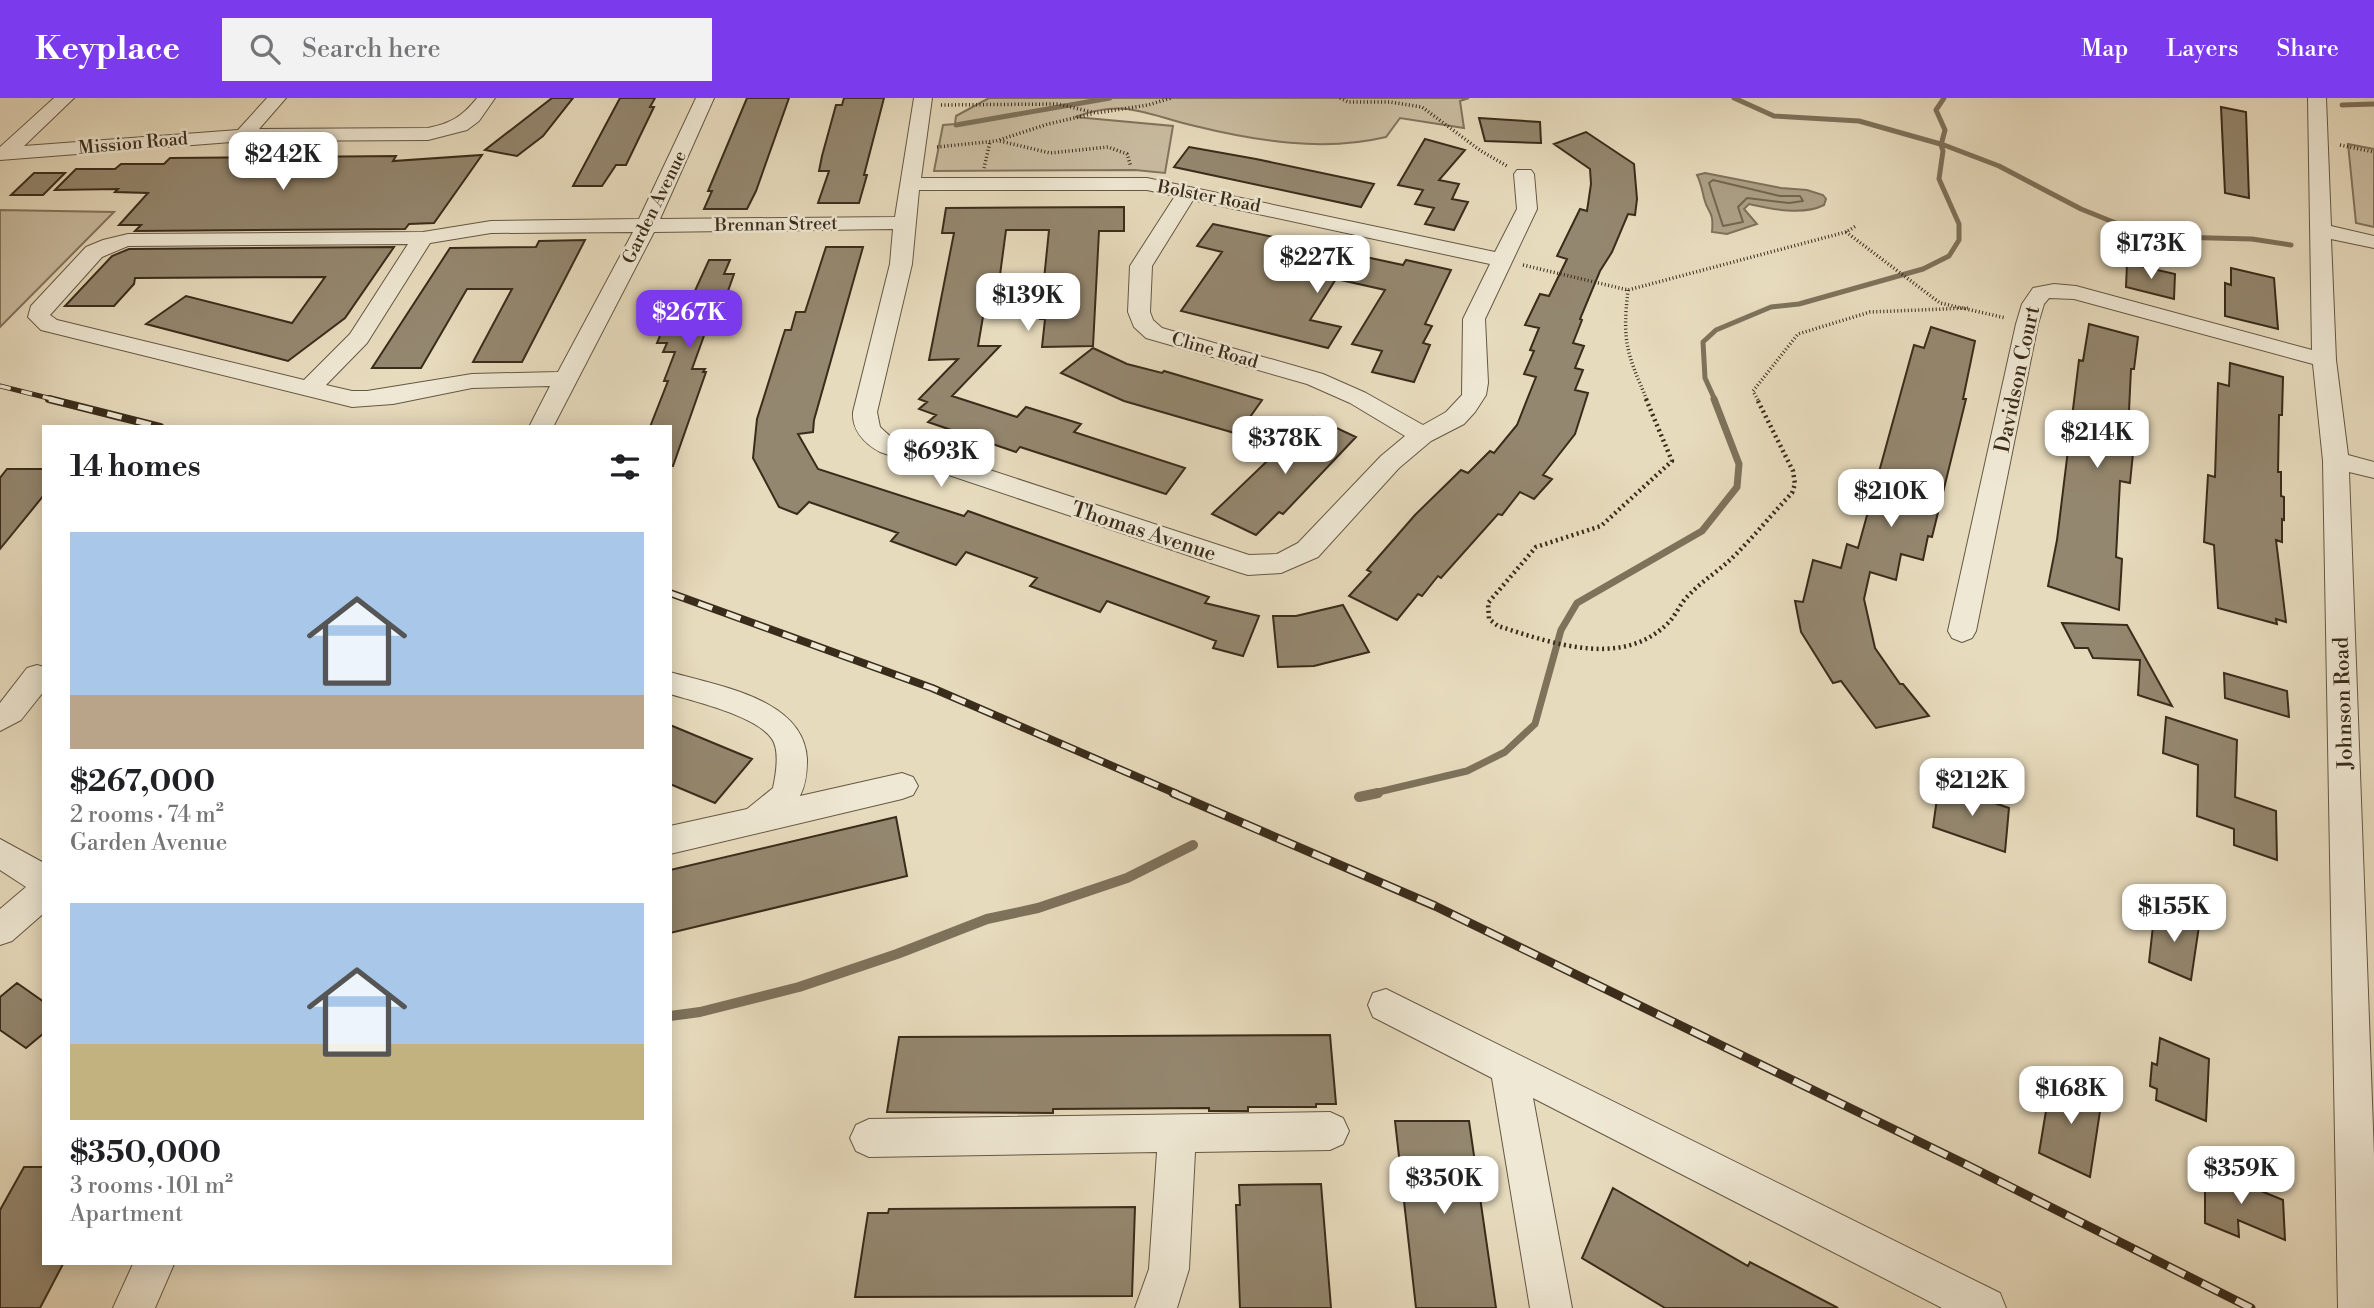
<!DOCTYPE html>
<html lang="en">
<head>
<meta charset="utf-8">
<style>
	body { margin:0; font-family:"Libre Bodoni",serif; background:#f2f2f2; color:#202124; height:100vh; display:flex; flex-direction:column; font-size:26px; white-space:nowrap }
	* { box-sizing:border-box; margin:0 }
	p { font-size:23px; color:#757577 }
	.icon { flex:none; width:38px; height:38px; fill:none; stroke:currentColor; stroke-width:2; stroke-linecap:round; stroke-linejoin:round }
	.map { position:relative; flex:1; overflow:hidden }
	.details { position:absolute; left:42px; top:327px; width:630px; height:840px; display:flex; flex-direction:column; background:#fff; border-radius:0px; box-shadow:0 4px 18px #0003 }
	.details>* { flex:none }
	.price { position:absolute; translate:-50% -60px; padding:0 16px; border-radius:14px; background:#fff; color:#222; font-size:23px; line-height:46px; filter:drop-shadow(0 2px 4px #0008) }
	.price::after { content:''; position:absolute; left:50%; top:42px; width:21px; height:16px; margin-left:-10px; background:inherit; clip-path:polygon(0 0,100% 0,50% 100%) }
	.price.active { background:#7c3aed; color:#fff }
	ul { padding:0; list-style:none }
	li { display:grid; align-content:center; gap:14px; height:371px; padding:0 28px }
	li span { display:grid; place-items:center; height:217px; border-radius:0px; color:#555 }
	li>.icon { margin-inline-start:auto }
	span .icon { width:126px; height:126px; fill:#fffc; stroke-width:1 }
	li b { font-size:30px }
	h2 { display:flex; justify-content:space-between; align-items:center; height:84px; padding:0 28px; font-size:30px }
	header { display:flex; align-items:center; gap:42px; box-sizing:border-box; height:98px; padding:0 35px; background:#7c3aed; color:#fff }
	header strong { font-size:33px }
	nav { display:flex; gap:38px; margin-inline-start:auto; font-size:24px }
	.search { width:490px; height:63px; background:#f2f2f2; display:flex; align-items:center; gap:18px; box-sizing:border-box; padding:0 24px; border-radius:0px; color:#757577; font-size:26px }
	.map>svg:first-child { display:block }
	.green { fill:#cabda1; stroke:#82745e; stroke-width:2 }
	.water { fill:#aca086; stroke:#7e725b; stroke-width:2 }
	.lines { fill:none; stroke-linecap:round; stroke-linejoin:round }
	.shore { stroke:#736650; stroke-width:2 }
	.stream-far2 { stroke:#7e725b; stroke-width:5 }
	.stream-far1 { stroke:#7e725b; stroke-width:7 }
	.stream { stroke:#7e725b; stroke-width:10 }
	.building { fill:#94876f; stroke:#3a2c1b; stroke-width:2 }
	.minor-casing { stroke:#655844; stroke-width:2 }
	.path-far1 { stroke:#3a2c1b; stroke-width:3.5; stroke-dasharray:1 2.5; stroke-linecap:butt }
	.path { stroke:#3a2c1b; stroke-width:4.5; stroke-dasharray:2 3.5; stroke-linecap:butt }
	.minor { fill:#efe8d4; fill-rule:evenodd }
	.rail-far2-casing { stroke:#3a2c1b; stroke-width:5 }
	.rail-far1-casing { stroke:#3a2c1b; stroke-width:8 }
	.rail-casing { stroke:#3a2c1b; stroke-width:9 }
	.rail-far2 { stroke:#efe8d4; stroke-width:3.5; stroke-dasharray:11; stroke-linecap:butt }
	.rail-far1 { stroke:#efe8d4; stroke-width:5; stroke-dasharray:15; stroke-linecap:butt }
	.rail { stroke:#efe8d4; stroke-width:6; stroke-dasharray:19; stroke-linecap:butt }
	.labels { text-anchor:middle; stroke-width:5; stroke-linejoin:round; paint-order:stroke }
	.far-street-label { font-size:18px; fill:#3a2c1b; stroke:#efe8d4 }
	.street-label { font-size:21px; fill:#3a2c1b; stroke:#efe8d4 }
</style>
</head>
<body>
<header>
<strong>Keyplace</strong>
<div class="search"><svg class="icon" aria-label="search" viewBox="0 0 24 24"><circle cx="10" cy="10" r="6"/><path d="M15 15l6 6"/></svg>Search here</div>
<nav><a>Map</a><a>Layers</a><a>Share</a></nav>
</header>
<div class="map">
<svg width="2374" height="1210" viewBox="0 0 2374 1210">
	<rect width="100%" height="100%" fill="#e7dbbd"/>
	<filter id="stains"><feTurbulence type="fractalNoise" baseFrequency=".00286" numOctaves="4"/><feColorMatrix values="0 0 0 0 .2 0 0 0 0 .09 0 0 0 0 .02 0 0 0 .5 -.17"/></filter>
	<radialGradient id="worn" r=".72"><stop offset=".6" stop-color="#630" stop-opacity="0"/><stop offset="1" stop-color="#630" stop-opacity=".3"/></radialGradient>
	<path class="green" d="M 989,0 L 1469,0 L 1460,3 L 1464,30 L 1400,20 L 1386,39 C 1324,54 1256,43 1195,28 C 1147,17 1126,0 1075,19 L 1173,28 L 1165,75 L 1135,72 L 934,73 L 943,27 L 955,26 L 956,18 Z
		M 2348,46 L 2374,51 L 2374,129 L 2356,125 Z
		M 0,112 L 114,114 L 0,229 Z"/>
	<path class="water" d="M 1705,75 L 1781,90 L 1807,92 L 1823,97 L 1826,101 L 1824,107 C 1802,118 1772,111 1749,106 L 1744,111 L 1757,126 L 1727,136 L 1712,134 C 1714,111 1708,117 1704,100 C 1702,92 1701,85 1697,77 Z"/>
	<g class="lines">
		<path class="shore" d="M 1713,82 L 1780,98 L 1800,98 L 1803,103 L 1789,105 L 1747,100 L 1738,109 L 1743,124 L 1723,128 L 1709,85 Z"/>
		<path class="stream-far2" d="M 1734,0 L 1774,18 L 1859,23 L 1944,47 L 1999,68 L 2081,111 L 2133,132 L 2172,139 L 2252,141 L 2291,147
			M 2342,7 L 2374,6
			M 956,27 L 1110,0
			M 1715,302 L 1705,280 L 1703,244 L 1716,232 L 1771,209 L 1799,206 L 1923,171 L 1949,158 L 1959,142 L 1959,126 L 1939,81 L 1943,53 L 1941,47 L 1945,32 L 1936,12 L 1944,0"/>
		<path class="stream-far1" d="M 1370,696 L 1467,673 L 1505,654 L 1535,626 L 1561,532 L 1577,505 L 1702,433 L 1737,389 L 1739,366 L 1714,301"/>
		<path class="stream" d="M 1359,699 L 1378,695
			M 670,918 L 700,914 L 799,889 L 897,856 L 987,821 L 1038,810 L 1127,780 L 1193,747"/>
	</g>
	<path class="building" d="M 552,0 L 573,0 L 543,38 L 517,58 L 485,52 Z
		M 620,0 L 655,0 L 650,9 L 654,9 L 626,67 L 616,67 L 602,88 L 573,88 Z
		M 747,0 L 789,0 L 756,93 L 747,111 L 704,111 L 712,93 L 708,93 Z
		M 844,0 L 884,0 L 864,77 L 867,77 L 859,105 L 818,105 L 829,73 L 819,73 L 822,58 L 836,7 L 842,7 Z
		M 2221,9 L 2246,14 L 2249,100 L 2225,95 Z
		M 1479,20 L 1540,24 L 1541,45 L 1485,43 Z
		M 1586,34 L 1634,66 L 1637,101 L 1635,117 L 1628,116 L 1612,154 L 1600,173 L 1580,221 L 1582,222 L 1573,245 L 1584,248 L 1575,270 L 1583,272 L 1575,292 L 1588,295 L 1575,336 L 1543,377 L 1552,381 L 1534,401 L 1520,394 L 1502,417 L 1498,416 L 1441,480 L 1438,478 L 1422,498 L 1418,496 L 1397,522 L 1349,498 L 1371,474 L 1367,472 L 1415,417 L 1461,372 L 1468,375 L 1490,353 L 1494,355 L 1517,327 L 1536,279 L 1524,276 L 1534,253 L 1530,252 L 1539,230 L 1525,227 L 1540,196 L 1549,198 L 1567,161 L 1557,158 L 1580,111 L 1587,113 L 1591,86 L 1590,71 L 1554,46 Z
		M 1425,41 L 1465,52 L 1439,82 L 1459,86 L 1452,101 L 1468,104 L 1454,132 L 1425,126 L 1434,110 L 1415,106 L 1423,92 L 1398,87 Z
		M 1189,49 L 1256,61 L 1374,86 L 1361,109 L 1174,69 Z
		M 482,57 L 434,125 L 409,126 L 405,131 L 135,133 L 141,127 L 119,127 L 148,95 L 115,94 L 118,91 L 55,92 L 76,71 L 115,71 L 121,66 L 164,66 L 170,60 L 396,58 L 393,63 Z
		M 34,75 L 65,75 L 43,97 L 11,97 Z
		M 1124,109 L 1124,133 L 1099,133 L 1093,248 L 1042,249 L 1045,221 L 1040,221 L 1049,132 L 1006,132 L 996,207 L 985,207 L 978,248 L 1000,248 L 952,298 L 1017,319 L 1026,309 L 1081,326 L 1074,334 L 1185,370 L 1166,396 L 1020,349 L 1016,354 L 928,324 L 936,317 L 919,311 L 927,304 L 919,301 L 958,261 L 929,262 L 954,135 L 942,135 L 946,110 Z
		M 1213,126 L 1403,167 L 1406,162 L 1451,172 L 1425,226 L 1432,228 L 1423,245 L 1430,247 L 1414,284 L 1372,274 L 1382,253 L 1352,246 L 1385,192 L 1336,181 L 1310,222 L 1341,229 L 1328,250 L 1181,213 L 1222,154 L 1197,148 Z
		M 585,142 L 522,264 L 473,264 L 512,191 L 467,191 L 421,270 L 372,270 L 450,150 L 536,149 L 539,143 Z
		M 394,149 L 345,220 L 288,263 L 146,226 L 186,198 L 292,225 L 325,179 L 135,180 L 134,186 L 114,208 L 65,208 L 112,158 L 129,151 Z
		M 826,149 L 863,149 L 814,322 L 813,334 L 798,336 L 818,371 L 964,418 L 968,413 L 1209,499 L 1205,505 L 1259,518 L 1243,558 L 1213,550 L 1216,543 L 1107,503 L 1100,514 L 1030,488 L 1037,480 L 966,454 L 956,467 L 891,443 L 898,435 L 809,404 L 797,416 L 779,409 L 753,360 L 757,321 L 785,232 L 791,232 L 796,214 L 805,214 Z
		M 709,162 L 730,162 L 724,176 L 734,176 L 717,224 L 709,224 L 692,271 L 705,271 L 703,274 L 706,274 L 673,368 L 670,367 L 670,329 L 650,329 L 668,283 L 664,283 L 675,254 L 663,254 L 667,245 L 657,245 L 674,203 L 682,203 L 685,195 L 694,195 Z
		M 2127,165 L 2175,176 L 2174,201 L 2126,189 Z
		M 2231,170 L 2274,180 L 2278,231 L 2225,218 L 2225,185 L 2231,187 Z
		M 2089,226 L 2138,239 L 2134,271 L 2131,271 L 2129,313 L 2137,315 L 2130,385 L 2120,383 L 2116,459 L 2122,461 L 2119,512 L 2048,488 L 2057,442 L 2079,262 L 2083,263 Z
		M 1931,229 L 1975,243 L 1963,301 L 1966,301 L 1932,439 L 1928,438 L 1923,462 L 1901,456 L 1896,482 L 1870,474 L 1864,501 L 1875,550 L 1900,586 L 1903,586 L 1929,618 L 1876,630 L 1841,583 L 1833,585 L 1801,534 L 1795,503 L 1803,504 L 1813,462 L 1841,470 L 1847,446 L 1858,450 L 1914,247 L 1924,250 Z
		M 1093,250 L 1127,266 L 1162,275 L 1164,273 L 1262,302 L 1238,336 L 1124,303 L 1061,275 Z
		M 2230,265 L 2283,279 L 2282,317 L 2279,317 L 2278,374 L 2281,374 L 2281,398 L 2284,399 L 2284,422 L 2282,421 L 2282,444 L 2276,442 L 2286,524 L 2276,521 L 2277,526 L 2218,510 L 2214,447 L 2204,444 L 2208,377 L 2215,379 L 2218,285 L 2229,288 Z
		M 1313,319 L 1356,339 L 1283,416 L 1279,414 L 1256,437 L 1212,416 Z
		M 7,371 L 44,371 L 44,397 L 0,451 L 0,380 Z
		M 1343,507 L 1369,554 L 1314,568 L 1278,569 L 1273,518 L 1296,518 Z
		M 2062,525 L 2127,527 L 2172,608 L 2138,597 L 2140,562 L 2093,560 L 2088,550 L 2075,550 Z
		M 2224,575 L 2287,593 L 2289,619 L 2225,600 Z
		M 2166,619 L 2237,642 L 2235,699 L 2276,713 L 2277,762 L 2234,747 L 2234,731 L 2197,718 L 2198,667 L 2163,655 Z
		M 670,627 L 752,661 L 715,705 L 670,686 Z
		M 1939,686 L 2009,710 L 2005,754 L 1933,729 Z
		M 896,719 L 907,778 L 670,835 L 670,772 Z
		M 2155,810 L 2199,828 L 2191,882 L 2149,864 Z
		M 17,885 L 44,904 L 44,935 L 26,950 L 0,932 L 0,899 Z
		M 1330,937 L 1336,1006 L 1316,1006 L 1316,1009 L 1248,1009 L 1248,1013 L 1209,1013 L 1209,1010 L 1053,1011 L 1053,1015 L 887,1014 L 899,939 Z
		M 2160,940 L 2209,961 L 2206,1023 L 2156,1002 L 2157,991 L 2150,988 L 2152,965 L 2157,967 Z
		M 2052,977 L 2102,1000 L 2090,1079 L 2039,1055 Z
		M 1395,1023 L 1469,1023 L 1496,1210 L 1416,1210 Z
		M 24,1069 L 44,1069 L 44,1166 L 63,1166 L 40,1210 L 0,1210 L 0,1112 Z
		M 2205,1070 L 2283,1102 L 2285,1142 L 2238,1122 L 2239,1139 L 2205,1125 Z
		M 1321,1086 L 1331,1210 L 1240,1210 L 1236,1107 L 1240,1107 L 1239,1087 Z
		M 1613,1090 L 1748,1168 L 1750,1164 L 1838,1210 L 1665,1210 L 1582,1160 Z
		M 1135,1109 L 1132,1198 L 855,1199 L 868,1115 L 888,1115 L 889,1111 Z"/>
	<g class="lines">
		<g class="minor-casing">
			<path id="minor" d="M 54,0 L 74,0 L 24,48 L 238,32 L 267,0 L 286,0 L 259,31 L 428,30 C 451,25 462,19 477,0 L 495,0 L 479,23 L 467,32 L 428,42 L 244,43 L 0,62 L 0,49 Z
				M 696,0 L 714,0 L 660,121 L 895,119 L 914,0 L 932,0 L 921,80 L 1147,80 L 1495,154 L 1517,111 L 1514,76 L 1517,72 L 1531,72 L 1534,76 L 1537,111 L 1485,221 L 1488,285 L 1486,297 L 1475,314 L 1464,326 L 1431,343 L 1399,370 L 1318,459 L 1281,475 L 1248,477 L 1238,474 L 880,354 C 864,345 852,333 853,314 L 890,166 L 893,131 L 654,134 L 553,329 L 529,329 L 550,288 L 472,290 L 393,306 L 352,309 L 41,232 L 28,219 L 31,208 L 86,149 L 103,142 L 128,136 L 423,134 L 491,123 L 639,121 ZM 919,92 L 1147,92 L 1175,98 L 1130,168 L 1128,214 L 1134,229 L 1146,240 L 1307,286 L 1350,305 L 1405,338 L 1381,358 L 1298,445 L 1277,456 L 1249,457 L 892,340 L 880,329 L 877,314 L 912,166 ZM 1193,102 L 1490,166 L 1463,221 L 1462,297 L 1446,314 L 1423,327 L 1366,295 L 1323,276 L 1162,230 L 1153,222 L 1150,214 L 1152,168 ZM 633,134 L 558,274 L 472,276 L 367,293 L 352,293 L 326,287 L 367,245 L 430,145 L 491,135 ZM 408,146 L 350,236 L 304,282 L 57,222 L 50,217 L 102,159 L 128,148 Z
				M 2308,0 L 2326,0 L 2331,128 L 2374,138 L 2374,150 L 2331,141 L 2336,262 L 2348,357 L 2374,364 L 2374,380 L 2349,374 L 2374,1058 L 2374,1210 L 2338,1210 L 2323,363 L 2313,266 L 2074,201 L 2049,200 L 2044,206 L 2038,226 L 1976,533 L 1972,540 L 1962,544 L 1952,540 L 1948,533 L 2016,226 L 2022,206 L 2033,190 L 2054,186 L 2076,188 L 2312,252 Z
				M 37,567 L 44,569 L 44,593 L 21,622 L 0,633 L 0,605 L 27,570 Z
				M 670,574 C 717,588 804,600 807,661 C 807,675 806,686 800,698 L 902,675 L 913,679 L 918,688 L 913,697 L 902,701 L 670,756 L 670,728 L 747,711 L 773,690 C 776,676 780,653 772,641 C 757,618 696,604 670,596 Z
				M 0,741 L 44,765 L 44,815 L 12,843 L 0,847 L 0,811 L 26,789 L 0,772 Z
				M 1386,891 L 2000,1195 L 2006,1210 L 1942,1210 L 1533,1000 L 1572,1210 L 1530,1210 L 1492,980 L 1373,919 L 1368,907 L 1373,895 Z
				M 1330,1014 L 1343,1020 L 1349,1033 L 1343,1046 L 1330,1052 L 1195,1054 L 1189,1171 L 1177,1210 L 1135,1210 L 1149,1171 L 1157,1054 L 869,1059 L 856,1053 L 850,1040 L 856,1027 L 869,1021 Z
				M 133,1166 L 174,1166 L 155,1210 L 113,1210 Z"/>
		</g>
		<path class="path-far1" d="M 1340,0 L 1348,4 L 1390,4 L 1422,9 L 1481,53 L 1507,68
			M 941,7 L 1058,6 L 1096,15 L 1148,7 L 1171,0
			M 1000,43 L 1050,55 L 1108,49 L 1127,56 L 1131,69
			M 2340,47 L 2374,54
			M 937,49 L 996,43 L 1048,26 L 1092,16
			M 984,70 L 990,44
			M 1846,134 L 1940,205 L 2006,220
			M 1523,167 L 1628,192 L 1846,134 L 1856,128
			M 1628,192 C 1622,245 1627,255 1647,302
			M 1758,302 L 1753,293 L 1798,236 L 1870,214 L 1968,210"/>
		<path class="path" d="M 1646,301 L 1672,363 L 1601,428 L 1536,449 L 1488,505 L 1489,521 L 1498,528 C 1552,545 1624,572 1670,523 C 1677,515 1681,504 1689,497 C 1701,484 1717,474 1730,462 C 1752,441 1771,417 1792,395 L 1795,386 L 1793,373 L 1757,301"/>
		<use href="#minor" class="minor"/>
		<g class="rail-far2-casing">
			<path id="rail-far2" d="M 0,288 L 56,302"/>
		</g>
		<g class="rail-far1-casing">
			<path id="rail-far1" d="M 49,301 L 160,329
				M 670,495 L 932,590 L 1177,696"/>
		</g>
		<g class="rail-casing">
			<path id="rail" d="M 1173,695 L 1435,808 L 1965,1066 L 2251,1210"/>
		</g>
		<use href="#rail-far2" class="rail-far2"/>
		<use href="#rail-far1" class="rail-far1"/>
		<use href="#rail" class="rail"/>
	</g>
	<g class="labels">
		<g class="far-street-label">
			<text transform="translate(133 45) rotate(-5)" y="6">Mission Road</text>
			<text transform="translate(1209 98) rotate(11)" y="6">Bolster Road</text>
			<text transform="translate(654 109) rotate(-64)" y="6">Garden Avenue</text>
			<text transform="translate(776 126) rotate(-1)" y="6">Brennan Street</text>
			<text transform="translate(1215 252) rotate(16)" y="6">Cline Road</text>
		</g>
		<g class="street-label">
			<text transform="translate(2017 281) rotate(-78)" y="7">Davidson Court</text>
			<text transform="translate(1144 433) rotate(18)" y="7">Thomas Avenue</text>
			<text transform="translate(2343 605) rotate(-92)" y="7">Johnson Road</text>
		</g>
	</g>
	<rect width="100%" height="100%" filter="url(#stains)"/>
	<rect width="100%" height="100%" fill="url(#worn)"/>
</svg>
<b class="price" style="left:283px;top:94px">$242K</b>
<b class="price" style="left:2151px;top:183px">$173K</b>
<b class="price" style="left:1317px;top:197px">$227K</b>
<b class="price" style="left:1028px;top:235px">$139K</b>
<b class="price active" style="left:689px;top:252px">$267K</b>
<b class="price" style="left:2097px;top:372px">$214K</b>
<b class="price" style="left:1285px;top:378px">$378K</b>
<b class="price" style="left:941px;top:391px">$693K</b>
<b class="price" style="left:1891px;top:431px">$210K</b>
<b class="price" style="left:1972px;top:720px">$212K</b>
<b class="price" style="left:2174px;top:846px">$155K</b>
<b class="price" style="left:2071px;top:1028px">$168K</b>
<b class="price" style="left:2241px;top:1108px">$359K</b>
<b class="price" style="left:1444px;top:1118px">$350K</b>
<section class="details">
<h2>14 homes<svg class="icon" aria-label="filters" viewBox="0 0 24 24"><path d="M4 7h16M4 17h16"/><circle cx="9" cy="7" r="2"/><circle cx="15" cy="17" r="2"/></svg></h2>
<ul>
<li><span style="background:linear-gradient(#a9c7e8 75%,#b9a48a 0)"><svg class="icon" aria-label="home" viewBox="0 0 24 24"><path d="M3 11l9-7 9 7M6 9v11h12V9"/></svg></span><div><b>$267,000</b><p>2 rooms · 74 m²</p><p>Garden Avenue</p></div></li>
<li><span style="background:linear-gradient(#a9c7e8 65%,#c2b280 0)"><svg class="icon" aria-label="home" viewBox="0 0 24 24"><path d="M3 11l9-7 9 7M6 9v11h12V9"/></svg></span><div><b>$350,000</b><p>3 rooms · 101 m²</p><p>Apartment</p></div></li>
</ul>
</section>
</div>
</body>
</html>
